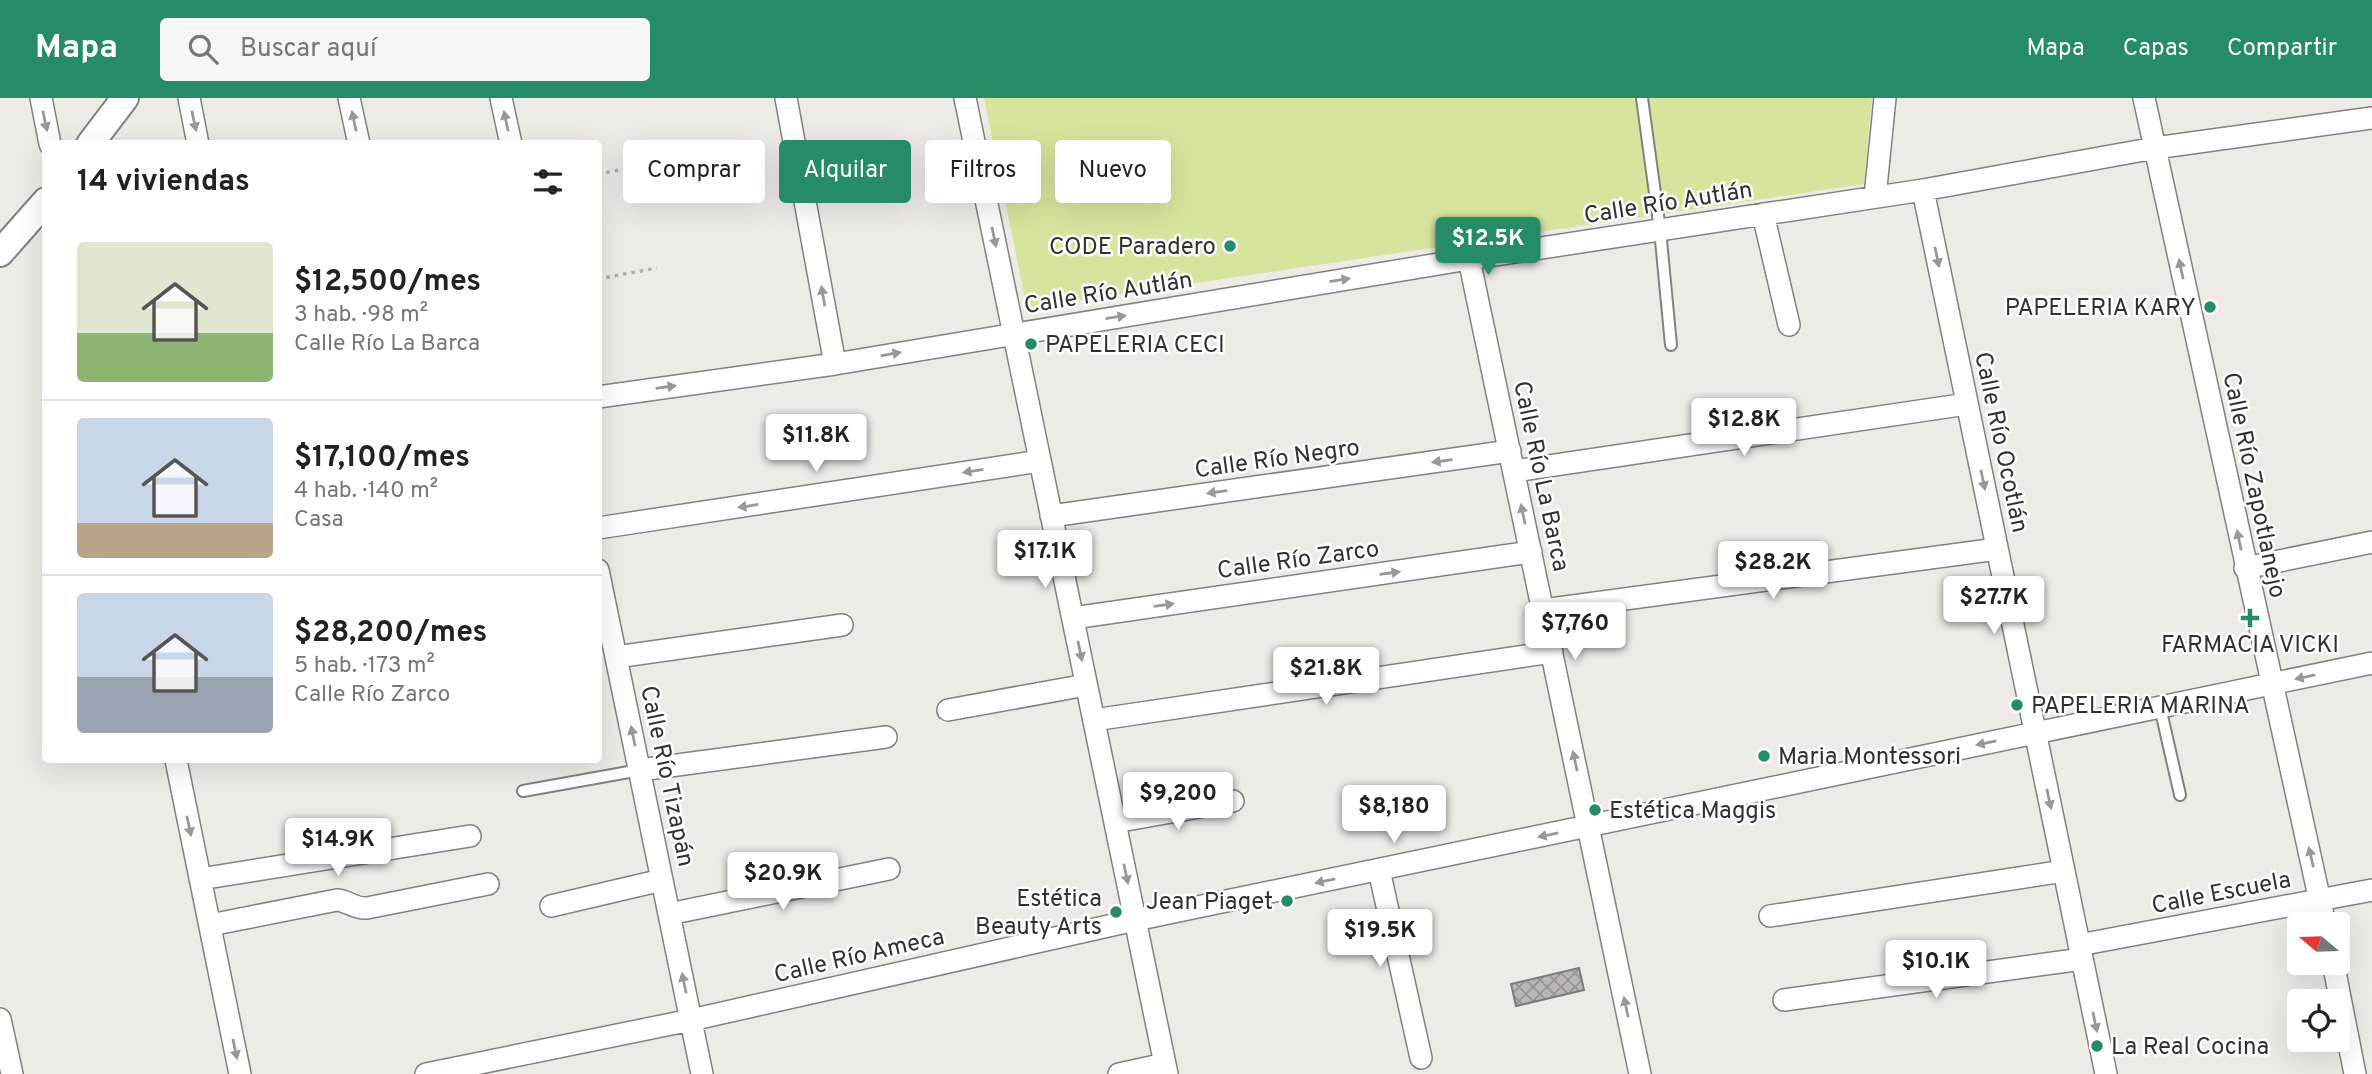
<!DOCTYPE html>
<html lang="es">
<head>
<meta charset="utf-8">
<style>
	body { margin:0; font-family:Overpass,sans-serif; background:#f6f6f6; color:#222; height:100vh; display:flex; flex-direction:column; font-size:26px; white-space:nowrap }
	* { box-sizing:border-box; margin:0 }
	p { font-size:23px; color:#767676 }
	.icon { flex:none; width:38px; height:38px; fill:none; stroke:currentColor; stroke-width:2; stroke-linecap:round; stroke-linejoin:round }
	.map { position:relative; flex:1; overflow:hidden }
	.side { position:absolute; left:42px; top:42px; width:560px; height:623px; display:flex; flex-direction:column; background:#fff; border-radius:7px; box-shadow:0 7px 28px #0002 }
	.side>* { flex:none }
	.top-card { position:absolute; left:623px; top:42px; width:665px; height:63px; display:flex; gap:14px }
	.needle { width:46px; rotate:289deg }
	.tools { position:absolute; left:2287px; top:814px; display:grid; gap:14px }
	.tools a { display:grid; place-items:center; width:63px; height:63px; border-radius:7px; background:#fff; box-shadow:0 7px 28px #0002; font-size:35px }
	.price { position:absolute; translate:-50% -60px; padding:0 16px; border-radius:7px; background:#fff; color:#222; font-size:23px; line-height:46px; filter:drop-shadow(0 2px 4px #0008) }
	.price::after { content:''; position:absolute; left:50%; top:42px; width:21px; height:16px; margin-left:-10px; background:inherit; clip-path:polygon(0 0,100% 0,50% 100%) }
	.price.selected { background:#268c68; color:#fff }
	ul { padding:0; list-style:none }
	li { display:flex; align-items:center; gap:21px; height:175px; padding:0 35px }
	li+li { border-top:2px solid #e0e0e0 }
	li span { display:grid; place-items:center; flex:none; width:196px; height:140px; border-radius:7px; color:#555 }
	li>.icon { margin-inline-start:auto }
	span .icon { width:84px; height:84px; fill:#fffc; stroke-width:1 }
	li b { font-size:30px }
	h2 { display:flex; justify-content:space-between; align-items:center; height:84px; padding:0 35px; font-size:30px }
	.tag { padding:0 24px; border-radius:7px; background:#fff; box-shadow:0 7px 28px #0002; font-size:24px; line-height:63px }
	.tag.selected { background:#268c68; color:#fff }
	header { display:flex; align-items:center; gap:42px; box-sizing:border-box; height:98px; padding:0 35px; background:#268c68; color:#fff }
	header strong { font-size:33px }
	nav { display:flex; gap:38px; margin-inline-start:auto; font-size:24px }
	.search { width:490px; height:63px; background:#f6f6f6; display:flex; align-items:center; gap:18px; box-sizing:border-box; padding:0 24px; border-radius:7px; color:#767676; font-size:26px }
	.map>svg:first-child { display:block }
	.grass { fill:#d7e49d }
	.building { fill:url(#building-cross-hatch); stroke:#7f7a7a; stroke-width:2 }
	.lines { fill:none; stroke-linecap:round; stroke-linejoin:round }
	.service-casing { stroke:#83817e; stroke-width:14 }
	.minor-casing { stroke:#83817e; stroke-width:24 }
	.tertiary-casing { stroke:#83817e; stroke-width:30 }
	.path { stroke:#b2b0ac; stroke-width:3.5; stroke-dasharray:3.5 5; stroke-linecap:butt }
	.service { stroke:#fff; stroke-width:10 }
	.minor { stroke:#fff; stroke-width:21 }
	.tertiary { stroke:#fff; stroke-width:26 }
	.oneway { fill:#989897 }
	.poi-dot { fill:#268c68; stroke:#fff; stroke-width:2.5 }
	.labels { text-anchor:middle; stroke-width:5; stroke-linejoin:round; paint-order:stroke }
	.street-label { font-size:24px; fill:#31312f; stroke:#fff }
	.poi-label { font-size:24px; fill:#31312f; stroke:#fff; text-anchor:start }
</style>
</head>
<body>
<header>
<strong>Mapa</strong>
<div class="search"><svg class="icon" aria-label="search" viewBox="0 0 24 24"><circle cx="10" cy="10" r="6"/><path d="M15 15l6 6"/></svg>Buscar aquí</div>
<nav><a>Mapa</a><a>Capas</a><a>Compartir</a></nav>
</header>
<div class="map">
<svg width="2372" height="976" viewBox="0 0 2372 976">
	<defs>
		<pattern id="building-cross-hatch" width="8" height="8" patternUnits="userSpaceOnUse" patternTransform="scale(1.75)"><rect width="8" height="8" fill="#bbb5b5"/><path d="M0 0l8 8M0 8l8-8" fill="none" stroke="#999494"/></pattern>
	</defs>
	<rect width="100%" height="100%" fill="#eeebe7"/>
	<path class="grass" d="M 984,0 L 1872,0 L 1864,86 L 1027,210 Z"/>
	<path class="building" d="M 1579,870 L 1584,892 L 1516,908 L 1511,886 Z"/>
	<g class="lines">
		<g class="service-casing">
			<path id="service" d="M 1642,0 L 1660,132 L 1671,247
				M 2160,609 L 2180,697
				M 523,693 L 640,672"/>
		</g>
		<g class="minor-casing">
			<path id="minor" d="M 41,0 L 50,46
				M 189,0 L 198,46
				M 349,0 L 359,46
				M 501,0 L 511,46
				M 786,0 L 835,266
				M 965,0 L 1167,976
				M 2144,0 L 2325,826
				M 1923,92 L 2106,976
				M 1875,99 L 1885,0
				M 1763,116 L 1789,227
				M 1469,161 L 1640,976
				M 598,299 L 835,266 L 1469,161 L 1923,92 L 2155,50 L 2372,20
				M 1514,373 L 1967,306
				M 1051,418 L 1510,353
				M 598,430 L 1040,363
				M 2245,470 L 2372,444
				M 598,472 L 702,976
				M 1543,512 L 1997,451
				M 1073,520 L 1531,454
				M 616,559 L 842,527
				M 948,612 L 1086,587
				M 1094,622 L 1552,554
				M 176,662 L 240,976
				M 640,672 L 886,639
				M 1115,724 L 1233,703
				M 1379,772 L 1421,960
				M 200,781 L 470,738
				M 551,808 L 662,782
				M 669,816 L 889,771
				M 1770,818 L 2064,773
				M 210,827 L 337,802 C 349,803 354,811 367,810 L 488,786
				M 2079,847 L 2372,792
				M 2333,864 L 2355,976
				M 1784,902 L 2082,861
				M 0,921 L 12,976
				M 426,976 L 691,922 L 1135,822 L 2372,565
				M 1119,976 L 1165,966"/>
		</g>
		<g class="tertiary-casing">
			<path id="tertiary" d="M 90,46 L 125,0
				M 0,155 L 46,103"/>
		</g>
		<path class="path" d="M 598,76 L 642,68
			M 598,181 L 657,170"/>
		<use href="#service" class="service"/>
		<use href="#minor" class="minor"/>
		<use href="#tertiary" class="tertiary"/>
	</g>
	<defs><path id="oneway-solid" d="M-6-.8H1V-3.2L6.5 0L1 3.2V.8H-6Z" transform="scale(1.75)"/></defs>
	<g class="oneway">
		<use href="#oneway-solid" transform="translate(45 23) rotate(78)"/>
		<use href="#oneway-solid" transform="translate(194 23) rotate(78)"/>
		<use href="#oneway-solid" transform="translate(354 23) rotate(-102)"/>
		<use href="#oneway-solid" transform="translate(506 23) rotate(-102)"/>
		<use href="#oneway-solid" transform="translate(994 139) rotate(78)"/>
		<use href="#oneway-solid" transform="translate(1937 159) rotate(78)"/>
		<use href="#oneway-solid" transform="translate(2181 171) rotate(-102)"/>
		<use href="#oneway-solid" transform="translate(1340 182) rotate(-9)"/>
		<use href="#oneway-solid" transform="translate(823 198) rotate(-100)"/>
		<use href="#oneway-solid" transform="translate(1116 219) rotate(-9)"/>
		<use href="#oneway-solid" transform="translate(891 256) rotate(-10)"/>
		<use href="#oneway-solid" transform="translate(666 289) rotate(-8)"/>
		<use href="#oneway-solid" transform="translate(1442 363) rotate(172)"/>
		<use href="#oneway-solid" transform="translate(973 373) rotate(171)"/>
		<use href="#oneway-solid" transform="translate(1983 382) rotate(78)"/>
		<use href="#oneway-solid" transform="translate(1217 394) rotate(172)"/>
		<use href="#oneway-solid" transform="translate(748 408) rotate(171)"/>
		<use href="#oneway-solid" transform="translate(1523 416) rotate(-102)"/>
		<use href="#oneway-solid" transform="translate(2239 442) rotate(-102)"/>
		<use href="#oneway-solid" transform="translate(1390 475) rotate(-8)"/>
		<use href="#oneway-solid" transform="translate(1164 507) rotate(-8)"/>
		<use href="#oneway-solid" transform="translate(1080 553) rotate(78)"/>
		<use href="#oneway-solid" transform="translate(2305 579) rotate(168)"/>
		<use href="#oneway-solid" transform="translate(633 638) rotate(-102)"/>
		<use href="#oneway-solid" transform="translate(1986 645) rotate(168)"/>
		<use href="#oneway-solid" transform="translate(1575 663) rotate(-102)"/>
		<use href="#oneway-solid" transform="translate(2049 701) rotate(78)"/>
		<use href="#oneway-solid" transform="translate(189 728) rotate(78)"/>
		<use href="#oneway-solid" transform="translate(1548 737) rotate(168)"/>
		<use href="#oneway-solid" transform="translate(2311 759) rotate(-103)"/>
		<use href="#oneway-solid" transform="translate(1126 776) rotate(78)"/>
		<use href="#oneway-solid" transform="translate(1325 783) rotate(168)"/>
		<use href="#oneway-solid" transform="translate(684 885) rotate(-102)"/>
		<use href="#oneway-solid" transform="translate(1626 909) rotate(-102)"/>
		<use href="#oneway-solid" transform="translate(2095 924) rotate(78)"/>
		<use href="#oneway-solid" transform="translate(235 951) rotate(78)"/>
	</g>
	<g class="poi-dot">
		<circle cx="1230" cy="148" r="7"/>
		<circle cx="2210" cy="209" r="7"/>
		<circle cx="1031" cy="246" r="7"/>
		<path d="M2246.5 509.5h7v7h7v7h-7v7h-7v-7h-7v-7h7z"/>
		<circle cx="2017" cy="607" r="7"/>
		<circle cx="1764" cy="658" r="7"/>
		<circle cx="1595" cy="712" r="7"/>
		<circle cx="1287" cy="803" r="7"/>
		<circle cx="1116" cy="814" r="7"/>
		<circle cx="2097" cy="948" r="7"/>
	</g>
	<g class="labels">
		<g class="street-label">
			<text transform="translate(1668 104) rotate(-9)" y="8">Calle Río Autlán</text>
			<text transform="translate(1108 194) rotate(-9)" y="8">Calle Río Autlán</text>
			<text transform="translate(2002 344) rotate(78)" y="8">Calle Río Ocotlán</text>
			<text transform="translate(1277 360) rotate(-8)" y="8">Calle Río Negro</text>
			<text transform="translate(1542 378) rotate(78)" y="8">Calle Río La Barca</text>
			<text transform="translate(2255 387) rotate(78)" y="8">Calle Río Zapotlanejo</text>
			<text transform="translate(1298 461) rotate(-8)" y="8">Calle Río Zarco</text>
			<text transform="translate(668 678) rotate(78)" y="8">Calle Río Tizapán</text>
			<text transform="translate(2221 794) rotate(-11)" y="8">Calle Escuela</text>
			<text transform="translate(859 857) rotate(-13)" y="8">Calle Río Ameca</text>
		</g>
		<g class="poi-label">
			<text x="1216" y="156" text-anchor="end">CODE Paradero</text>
			<text x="2196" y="217" text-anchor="end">PAPELERIA KARY</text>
			<text x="1045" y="254">PAPELERIA CECI</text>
			<text x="2250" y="554" text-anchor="middle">FARMACIA VICKI</text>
			<text x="2031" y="615">PAPELERIA MARINA</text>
			<text x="1778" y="666">Maria Montessori</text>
			<text x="1609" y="720">Estética Maggis</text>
			<text x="1102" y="808" text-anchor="end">Estética<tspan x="1102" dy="28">Beauty Arts</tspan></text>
			<text x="1273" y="811" text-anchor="end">Jean Piaget</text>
			<text x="2111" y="956">La Real Cocina</text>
		</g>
	</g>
</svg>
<div class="tools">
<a><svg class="needle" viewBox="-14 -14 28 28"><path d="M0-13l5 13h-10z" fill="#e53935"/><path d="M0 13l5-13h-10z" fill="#767676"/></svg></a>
<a><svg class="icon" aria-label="locate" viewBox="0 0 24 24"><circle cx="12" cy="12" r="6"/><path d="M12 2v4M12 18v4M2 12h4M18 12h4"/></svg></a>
</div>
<b class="price selected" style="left:1488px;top:179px">$12.5K</b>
<b class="price" style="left:1744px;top:360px">$12.8K</b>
<b class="price" style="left:816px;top:376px">$11.8K</b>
<b class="price" style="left:1045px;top:492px">$17.1K</b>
<b class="price" style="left:1773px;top:503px">$28.2K</b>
<b class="price" style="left:1994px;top:538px">$27.7K</b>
<b class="price" style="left:1575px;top:564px">$7,760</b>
<b class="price" style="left:1326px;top:609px">$21.8K</b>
<b class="price" style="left:1178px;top:734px">$9,200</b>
<b class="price" style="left:1394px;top:747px">$8,180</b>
<b class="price" style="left:338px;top:780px">$14.9K</b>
<b class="price" style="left:783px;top:814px">$20.9K</b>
<b class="price" style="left:1380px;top:871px">$19.5K</b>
<b class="price" style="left:1936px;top:902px">$10.1K</b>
<div class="top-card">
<a class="tag">Comprar</a>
<a class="tag selected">Alquilar</a>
<a class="tag">Filtros</a>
<a class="tag">Nuevo</a>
</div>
<section class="side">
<h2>14 viviendas<svg class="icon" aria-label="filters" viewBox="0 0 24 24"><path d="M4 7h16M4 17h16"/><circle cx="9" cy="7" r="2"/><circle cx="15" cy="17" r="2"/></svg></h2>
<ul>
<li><span style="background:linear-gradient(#dfe7d0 65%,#8fb573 0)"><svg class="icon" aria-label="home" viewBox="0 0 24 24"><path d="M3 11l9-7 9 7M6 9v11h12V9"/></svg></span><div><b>$12,500/mes</b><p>3 hab. · 98 m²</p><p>Calle Río La Barca</p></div></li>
<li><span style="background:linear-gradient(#c9d6e8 75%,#b9a48a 0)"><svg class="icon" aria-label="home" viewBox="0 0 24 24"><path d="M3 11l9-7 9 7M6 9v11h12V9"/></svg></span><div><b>$17,100/mes</b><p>4 hab. · 140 m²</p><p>Casa</p></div></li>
<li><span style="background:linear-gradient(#c9d6e8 60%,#9aa5b1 0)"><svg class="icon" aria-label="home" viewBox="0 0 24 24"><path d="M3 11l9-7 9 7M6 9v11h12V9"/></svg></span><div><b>$28,200/mes</b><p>5 hab. · 173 m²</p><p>Calle Río Zarco</p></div></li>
</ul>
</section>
</div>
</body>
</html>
